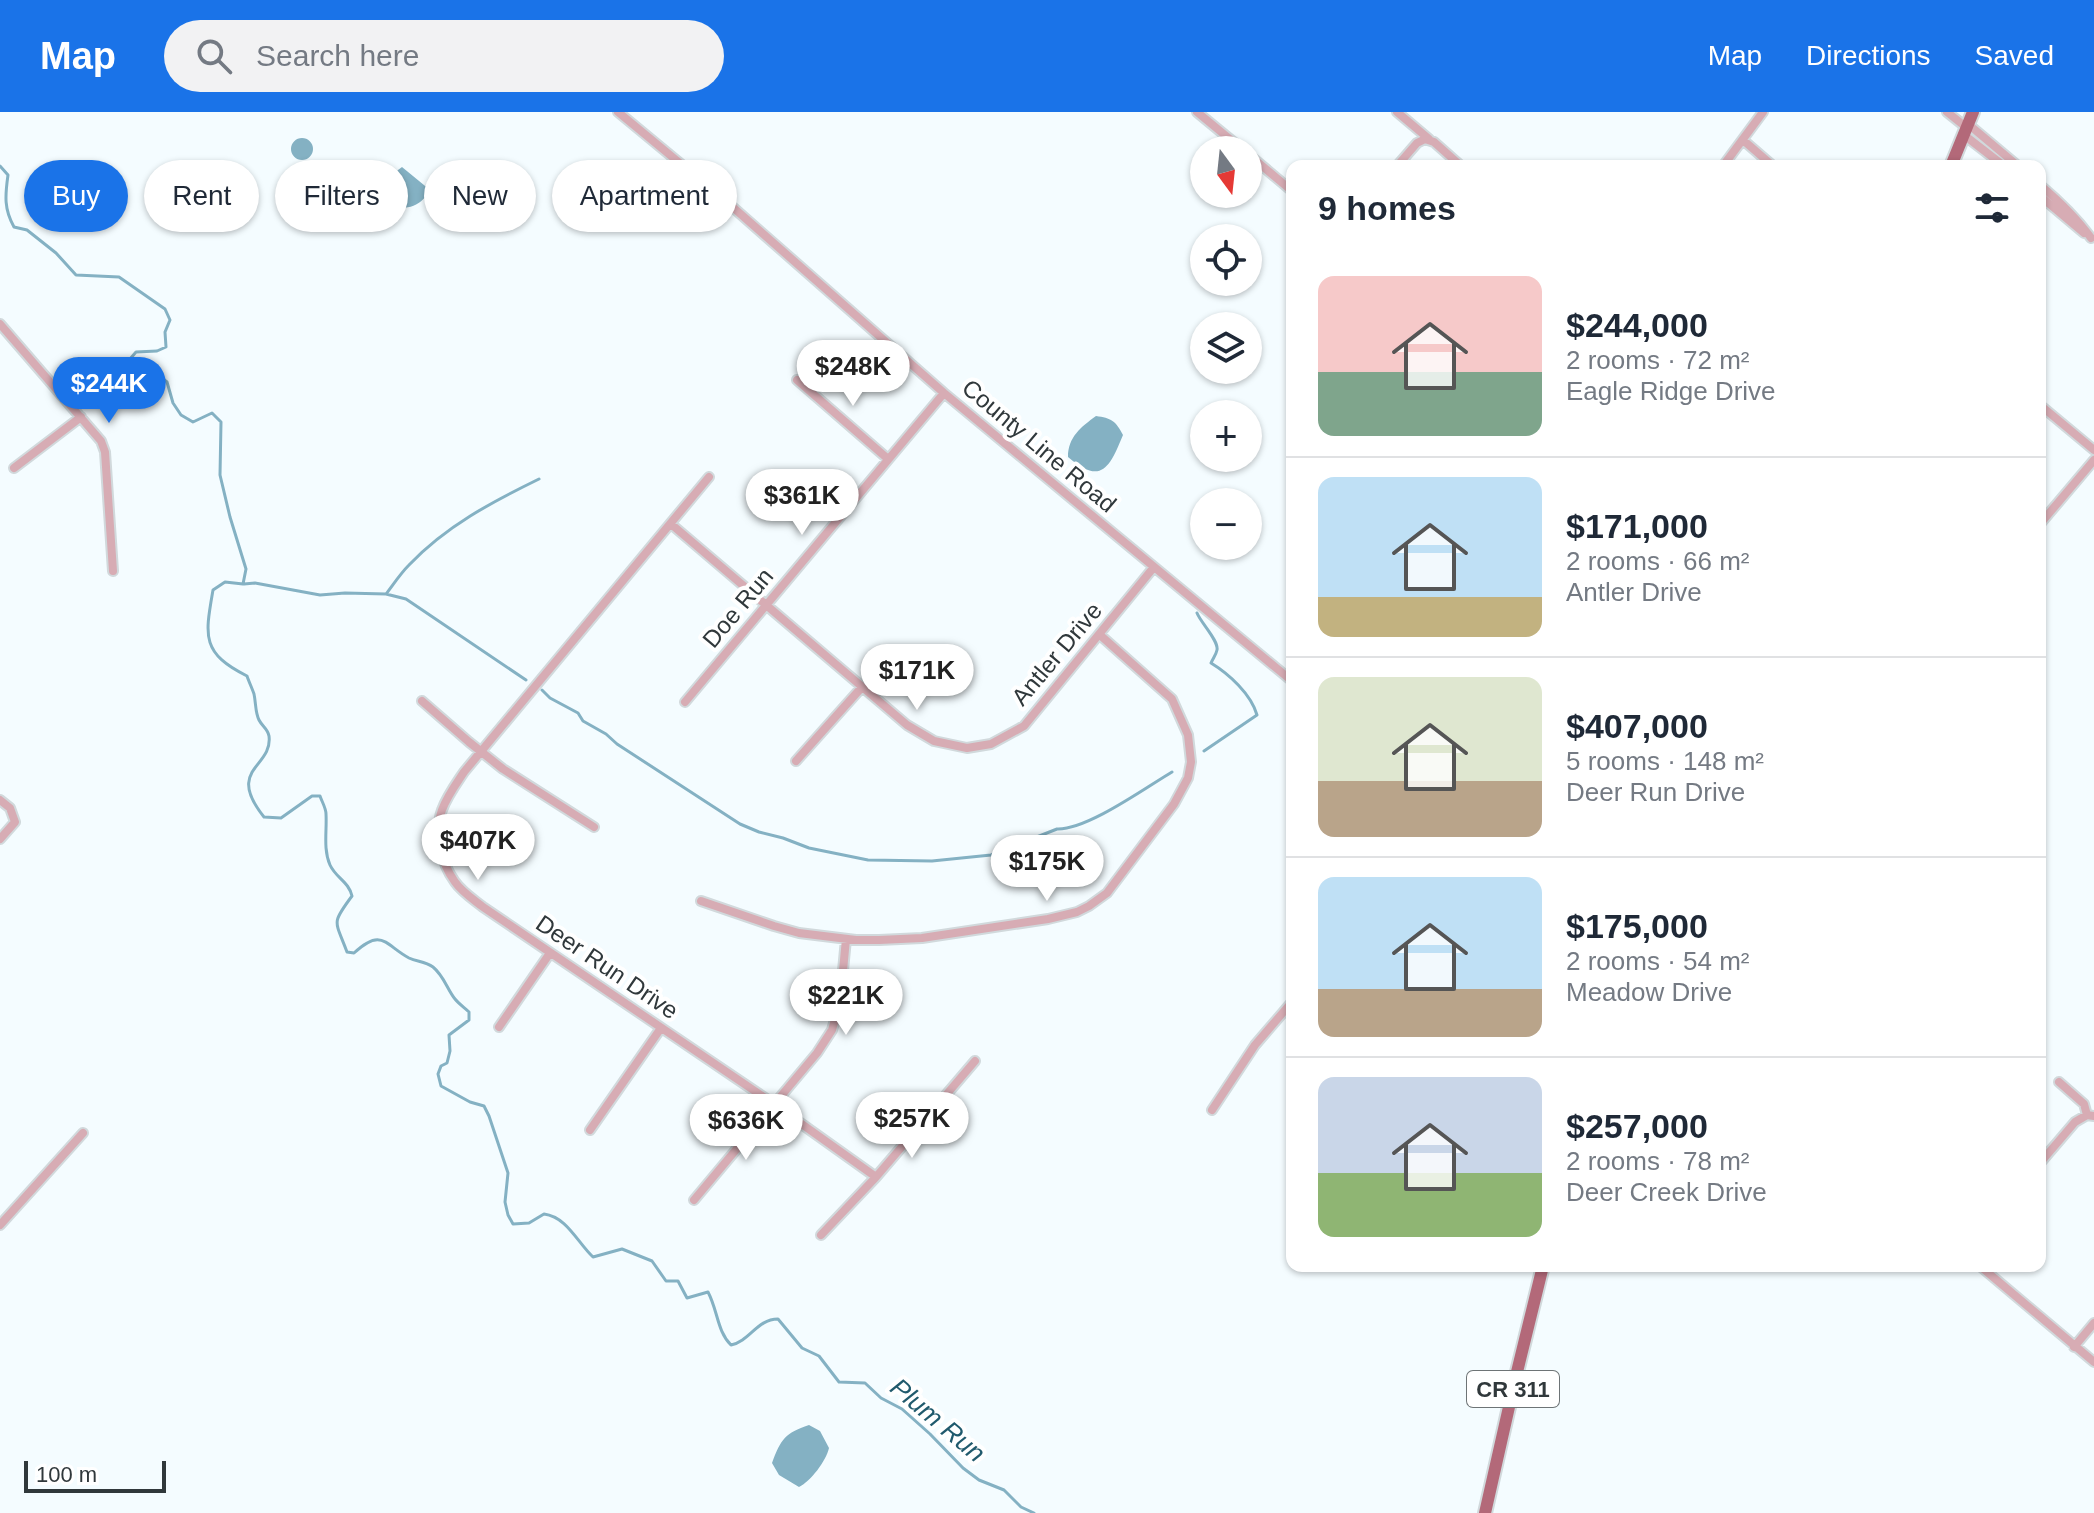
<!DOCTYPE html>
<html lang="en">
<head>
<meta charset="utf-8">
<style>
	body { margin:0; font-family:Arial,sans-serif; background:#f2f2f3; color:#1f2937; height:100vh; display:flex; flex-direction:column; font-size:30px; white-space:nowrap }
	* { box-sizing:border-box; margin:0 }
	p { font-size:26px; color:#747a83 }
	.icon { flex:none; width:44px; height:44px; fill:none; stroke:currentColor; stroke-width:2; stroke-linecap:round; stroke-linejoin:round }
	.map { position:relative; flex:1; overflow:hidden }
	.details { position:absolute; left:1286px; top:48px; width:760px; height:1112px; display:flex; flex-direction:column; background:#fff; border-radius:16px; box-shadow:0 2px 6px #0004 }
	.details>* { flex:none }
	.top-card { position:absolute; left:24px; top:48px; width:760px; height:72px; display:flex; gap:16px }
	.needle { width:52px; rotate:165deg }
	.tools { position:absolute; left:1190px; top:24px; display:grid; gap:16px }
	.tools a { display:grid; place-items:center; width:72px; height:72px; border-radius:50%; background:#fff; box-shadow:0 2px 6px #0004; font-size:40px }
	.scale { position:absolute; left:24px; bottom:20px; width:142px; box-sizing:border-box; padding-left:8px; border:4px solid #30383b; border-top:0; font-size:22px; line-height:28px; white-space:nowrap; color:#30383b; -webkit-text-stroke:6px #fff; paint-order:stroke }
	.price { position:absolute; translate:-50% -68px; padding:0 18px; border-radius:28px; background:#fff; color:#222; font-size:26px; line-height:52px; filter:drop-shadow(0 2px 4px #0008) }
	.price::after { content:''; position:absolute; left:50%; top:48px; width:24px; height:18px; margin-left:-12px; background:inherit; clip-path:polygon(0 0,100% 0,50% 100%) }
	.price.current { background:#1a73e8; color:#fff }
	ul { padding:0; list-style:none }
	li { display:flex; align-items:center; gap:24px; height:200px; padding:0 32px }
	li+li { border-top:2px solid #e0e1e3 }
	li span { display:grid; place-items:center; flex:none; width:224px; height:160px; border-radius:16px; color:#555 }
	li>.icon { margin-inline-start:auto }
	span .icon { width:96px; height:96px; fill:#fffc; stroke-width:1 }
	li b { font-size:34px }
	h2 { display:flex; justify-content:space-between; align-items:center; height:96px; padding:0 32px; font-size:34px }
	.chip { padding:0 28px; border-radius:36px; background:#fff; box-shadow:0 2px 6px #0004; font-size:28px; line-height:72px }
	.chip.current { background:#1a73e8; color:#fff }
	header { display:flex; align-items:center; gap:48px; box-sizing:border-box; height:112px; padding:0 40px; background:#1a73e8; color:#fff }
	header strong { font-size:38px }
	nav { display:flex; gap:44px; margin-inline-start:auto; font-size:28px }
	.search { width:560px; height:72px; background:#f2f2f3; display:flex; align-items:center; gap:20px; box-sizing:border-box; padding:0 28px; border-radius:44px; color:#747a83; font-size:30px }
	.map>svg:first-child { display:block }
	.water { fill:#84b1c3 }
	.lines { fill:none; stroke-linecap:round; stroke-linejoin:round }
	.stream { stroke:#84b1c3; stroke-width:3 }
	.street-casing { stroke:#d1d9dc; stroke-width:12 }
	.primary-casing { stroke:#d1d9dc; stroke-width:16 }
	.street { stroke:#d7acb4; stroke-width:8 }
	.primary { stroke:#b36979; stroke-width:12 }
	.labels { text-anchor:middle; stroke-width:8; stroke-linejoin:round; paint-order:stroke }
	.shield { fill:#fff; stroke:#6e7476; stroke-width:2 }
	.shield-label { font-size:22px; font-weight:bold; fill:#30383b }
	.street-label { font-size:24px; fill:#30383b; stroke:#fff }
	.water-label { font-size:26px; font-style:italic; fill:#205a6d; stroke:#fff }
</style>
</head>
<body>
<header>
<strong>Map</strong>
<div class="search"><svg class="icon" aria-label="search" viewBox="0 0 24 24"><circle cx="10" cy="10" r="6"/><path d="M15 15l6 6"/></svg>Search here</div>
<nav><a>Map</a><a>Directions</a><a>Saved</a></nav>
</header>
<div class="map">
<svg width="2094" height="1401" viewBox="0 0 2094 1401">
	<rect width="100%" height="100%" fill="#f4fcff"/>
	<path class="water" d="M291 37a11 11 0 1 1 22 0a11 11 0 1 1-22 0Z
		M 402,55 L 430,78 C 419,98 405,96 384,97 C 383,76 385,67 402,55 Z
		M 1096,304 C 1111,306 1116,309 1123,323 C 1109,357 1101,373 1068,345 C 1068,325 1081,315 1096,304 Z
		M 809,1313 L 820,1319 L 829,1336 C 826,1349 811,1369 799,1375 L 779,1363 L 772,1351 C 781,1327 785,1321 809,1313 Z"/>
	<g class="lines">
		<path class="stream" d="M 0,54 L 8,63 C 5,84 4,97 14,115 L 27,118 L 56,141 L 76,163 L 119,165 L 165,197 L 170,208 L 165,220 L 166,235 L 157,239 L 136,240 L 130,247 L 133,256 L 158,263 L 167,270 L 173,291 L 181,303 L 193,310 L 212,301 L 221,310 L 220,363 L 230,405 L 246,457 L 243,472 L 225,470 L 213,478 C 205,524 201,541 247,564 C 249,570 252,576 254,582 C 256,591 255,600 259,608 C 262,614 268,617 269,624 C 273,656 225,656 264,705 L 281,706 L 312,684 L 320,684 C 322,690 326,696 326,702 C 327,719 323,737 330,753 C 336,766 349,770 352,784 C 331,812 335,808 347,840 L 354,841 C 382,815 385,833 409,846 C 417,850 425,849 433,855 C 444,864 447,877 455,887 C 459,892 465,896 469,900 L 469,908 L 449,923 L 450,939 L 447,951 L 441,954 L 438,962 L 441,974 L 470,990 L 484,994 L 489,1004 L 508,1061 L 505,1090 L 508,1103 L 513,1112 L 529,1111 L 544,1102 C 567,1105 577,1130 593,1145 L 622,1137 L 652,1149 L 666,1169 L 678,1169 L 687,1186 L 708,1180 C 718,1199 717,1219 731,1233 C 750,1229 757,1207 778,1207 L 802,1236 L 819,1244 L 839,1270 L 865,1271 L 881,1286 L 902,1297 L 930,1322 L 963,1356 L 979,1368 L 1004,1378 L 1021,1395 L 1034,1401
			M 244,472 L 255,471 L 320,483 L 345,481 L 386,482 L 406,487 L 526,568
			M 386,482 C 393,473 400,462 409,453 C 446,414 492,390 539,367
			M 1197,501 C 1201,511 1219,529 1217,538 C 1216,543 1213,546 1211,551 C 1229,562 1251,582 1257,603 L 1204,639
			M 542,578 L 550,586 L 578,601 L 583,609 L 606,622 L 617,632 L 740,712 L 759,720 L 783,726 L 809,736 L 868,748 L 932,749 L 991,743 L 1057,717 C 1087,718 1145,676 1172,660"/>
		<g class="street-casing">
			<path id="street" d="M 618,0 L 728,91 L 944,281 L 1292,569
				M 1197,0 L 1243,38
				M 1397,0 L 1429,27
				M 1947,0 L 1967,16
				M 1968,12 L 2018,54
				M 1964,23 L 2004,54
				M 1743,28 L 1773,54
				M 1248,42 L 1292,79
				M 1397,54 L 1417,31 L 1425,27 L 1434,30 L 1461,54
				M 1723,54 L 1763,0
				M 2040,73 C 2059,89 2076,105 2091,126
				M 2040,84 L 2084,121
				M 0,212 L 101,329 L 105,340 L 113,459
				M 797,268 L 888,347
				M 2040,293 L 2094,338
				M 14,356 L 81,305
				M 709,365 L 464,660 C 456,672 447,684 442,698 C 434,720 441,751 455,770 C 462,780 473,787 483,795 L 768,988 L 876,1065
				M 671,412 L 907,613 L 934,629 L 967,636 L 991,632 L 1024,614 L 1154,455
				M 2040,412 L 2094,348
				M 422,589 L 469,630 L 503,657 L 594,715
				M 685,590 L 944,281
				M 796,649 L 862,575
				M 0,688 L 10,696 L 15,710 L 0,727
				M 701,789 L 774,814 L 799,821 L 856,828 L 879,828 L 922,826 L 1048,807 L 1077,800 L 1089,794 L 1107,781 L 1174,692 L 1188,666 L 1191,650 L 1188,623 L 1172,587 L 1100,523
				M 499,915 L 550,841
				M 2059,970 L 2084,992 L 2087,1003
				M 1212,998 L 1255,933 L 1292,890
				M 590,1018 L 661,916
				M 2040,1051 L 2075,1010 L 2087,1003 L 2094,1004
				M 694,1088 L 817,941 L 832,918 L 840,890 L 846,827
				M 0,1113 L 83,1021
				M 821,1123 L 876,1065 L 975,949
				M 1980,1154 L 2094,1250
				M 2074,1235 L 2094,1211"/>
		</g>
		<g class="primary-casing">
			<path id="primary" d="M 1951,54 L 1973,0
				M 1485,1401 L 1516,1264 L 1543,1154"/>
		</g>
		<use href="#street" class="street"/>
		<use href="#primary" class="primary"/>
	</g>
	<g class="labels">
		<rect class="shield" x="1467" y="1259" width="92" height="36" rx="6"/>
		<g class="shield-label">
			<text x="1513" y="1285">CR 311</text>
		</g>
		<g class="street-label">
			<text transform="translate(1039 334) rotate(40)" y="8">County Line Road</text>
			<text transform="translate(738 496) rotate(-50)" y="8">Doe Run</text>
			<text transform="translate(1057 542) rotate(-50)" y="8">Antler Drive</text>
			<text transform="translate(607 855) rotate(34)" y="8">Deer Run Drive</text>
		</g>
		<g class="water-label">
			<text transform="translate(938 1308) rotate(40)" y="9">Plum Run</text>
		</g>
	</g>
</svg>
<div class="tools">
<a><svg class="needle" viewBox="-14 -14 28 28"><path d="M0-13l5 13h-10z" fill="#e53935"/><path d="M0 13l5-13h-10z" fill="#747a83"/></svg></a>
<a><svg class="icon" aria-label="locate" viewBox="0 0 24 24"><circle cx="12" cy="12" r="6"/><path d="M12 2v4M12 18v4M2 12h4M18 12h4"/></svg></a>
<a><svg class="icon" aria-label="layers" viewBox="0 0 24 24"><path d="M12 4l9 5-9 5-9-5zM3 14l9 5 9-5"/></svg></a>
<a>+</a>
<a>−</a>
</div>
<div class="scale">100 m</div>
<b class="price" style="left:853px;top:296px">$248K</b>
<b class="price current" style="left:109px;top:313px">$244K</b>
<b class="price" style="left:802px;top:425px">$361K</b>
<b class="price" style="left:917px;top:600px">$171K</b>
<b class="price" style="left:478px;top:770px">$407K</b>
<b class="price" style="left:1047px;top:791px">$175K</b>
<b class="price" style="left:846px;top:925px">$221K</b>
<b class="price" style="left:912px;top:1048px">$257K</b>
<b class="price" style="left:746px;top:1050px">$636K</b>
<div class="top-card">
<a class="chip current">Buy</a>
<a class="chip">Rent</a>
<a class="chip">Filters</a>
<a class="chip">New</a>
<a class="chip">Apartment</a>
</div>
<section class="details">
<h2>9 homes<svg class="icon" aria-label="filters" viewBox="0 0 24 24"><path d="M4 7h16M4 17h16"/><circle cx="9" cy="7" r="2"/><circle cx="15" cy="17" r="2"/></svg></h2>
<ul>
<li><span style="background:linear-gradient(#f6c9c9 60%,#7fa58c 0)"><svg class="icon" aria-label="home" viewBox="0 0 24 24"><path d="M3 11l9-7 9 7M6 9v11h12V9"/></svg></span><div><b>$244,000</b><p>2 rooms · 72 m²</p><p>Eagle Ridge Drive</p></div></li>
<li><span style="background:linear-gradient(#bfe0f5 75%,#c2b280 0)"><svg class="icon" aria-label="home" viewBox="0 0 24 24"><path d="M3 11l9-7 9 7M6 9v11h12V9"/></svg></span><div><b>$171,000</b><p>2 rooms · 66 m²</p><p>Antler Drive</p></div></li>
<li><span style="background:linear-gradient(#dfe7d0 65%,#b9a48a 0)"><svg class="icon" aria-label="home" viewBox="0 0 24 24"><path d="M3 11l9-7 9 7M6 9v11h12V9"/></svg></span><div><b>$407,000</b><p>5 rooms · 148 m²</p><p>Deer Run Drive</p></div></li>
<li><span style="background:linear-gradient(#bfe0f5 70%,#b9a48a 0)"><svg class="icon" aria-label="home" viewBox="0 0 24 24"><path d="M3 11l9-7 9 7M6 9v11h12V9"/></svg></span><div><b>$175,000</b><p>2 rooms · 54 m²</p><p>Meadow Drive</p></div></li>
<li><span style="background:linear-gradient(#c9d6e8 60%,#8fb573 0)"><svg class="icon" aria-label="home" viewBox="0 0 24 24"><path d="M3 11l9-7 9 7M6 9v11h12V9"/></svg></span><div><b>$257,000</b><p>2 rooms · 78 m²</p><p>Deer Creek Drive</p></div></li>
</ul>
</section>
</div>
</body>
</html>
